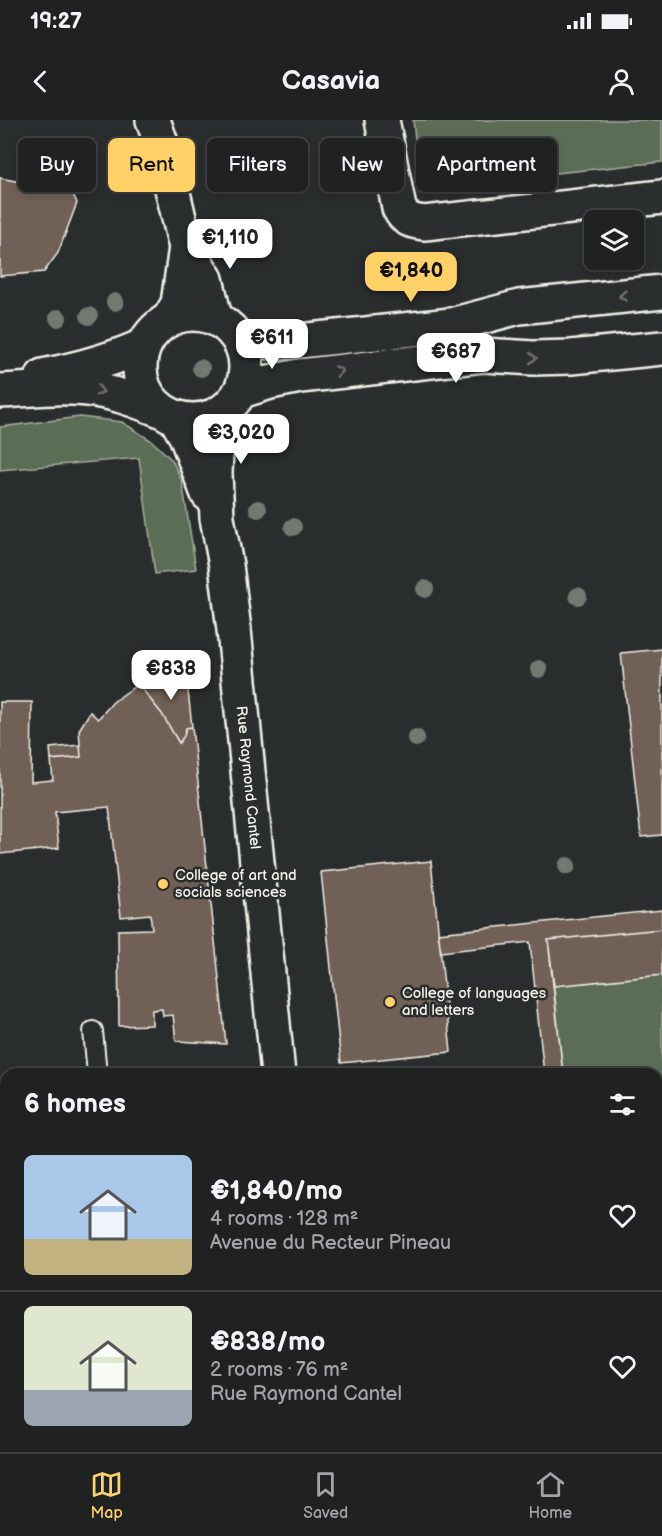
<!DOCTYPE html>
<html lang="en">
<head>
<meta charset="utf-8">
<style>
	body { margin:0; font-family:"Balsamiq Sans",sans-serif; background:#2d2f2f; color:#f1f3f6; height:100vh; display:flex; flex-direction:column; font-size:22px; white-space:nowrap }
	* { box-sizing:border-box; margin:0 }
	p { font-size:20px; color:#a2a4a5 }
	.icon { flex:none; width:33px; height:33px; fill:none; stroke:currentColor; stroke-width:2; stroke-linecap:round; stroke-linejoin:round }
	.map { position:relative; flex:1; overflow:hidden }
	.panel { position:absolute; left:0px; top:948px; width:663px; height:384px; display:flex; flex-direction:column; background:#202222; border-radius:18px 18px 0 0; box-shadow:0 3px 9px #0003,0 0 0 2px #3d3f40 }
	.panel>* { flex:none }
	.top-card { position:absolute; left:18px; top:18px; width:627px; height:54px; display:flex; gap:12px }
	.tools { position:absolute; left:584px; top:90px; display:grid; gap:12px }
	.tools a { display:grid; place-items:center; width:60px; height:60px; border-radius:9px; background:#202222; box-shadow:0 3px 9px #0003,0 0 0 2px #3d3f40; font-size:30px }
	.price { position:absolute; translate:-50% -51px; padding:0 14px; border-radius:12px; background:#fff; color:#222; font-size:20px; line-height:39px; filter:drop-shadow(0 2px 3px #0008) }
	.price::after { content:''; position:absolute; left:50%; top:36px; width:18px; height:14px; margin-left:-9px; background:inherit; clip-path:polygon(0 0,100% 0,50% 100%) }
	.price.selected { background:#ffd166; color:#111 }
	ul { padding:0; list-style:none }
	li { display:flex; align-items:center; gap:18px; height:150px; padding:0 24px }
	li+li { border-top:2px solid #3d3f40 }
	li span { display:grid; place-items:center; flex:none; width:168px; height:120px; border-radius:9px; color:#555 }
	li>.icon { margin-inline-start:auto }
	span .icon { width:72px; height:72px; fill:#fffc; stroke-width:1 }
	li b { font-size:26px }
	h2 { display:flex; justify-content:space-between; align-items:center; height:72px; padding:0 24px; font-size:26px }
	.chip { padding:0 21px; border-radius:9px; background:#202222; box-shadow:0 3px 9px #0003,0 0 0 2px #3d3f40; font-size:21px; line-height:54px }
	.chip.selected { background:#ffd166; color:#111 }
	.status { display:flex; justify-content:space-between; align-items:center; height:42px; padding:0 30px; background:#202222; direction:ltr }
	.status svg { height:16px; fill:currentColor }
	header { display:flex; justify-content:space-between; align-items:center; height:78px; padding:0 24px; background:#202222; font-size:27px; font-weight:600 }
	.menu { display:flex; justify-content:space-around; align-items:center; height:84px; border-top:2px solid #3d3f40; background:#202222; font-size:16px; color:#a2a4a5 }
	.menu a { display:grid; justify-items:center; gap:3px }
	.menu .selected { color:#ffd166 }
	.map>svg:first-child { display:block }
	.green { fill:#5b6d57; stroke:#a8afa0; stroke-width:1.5 }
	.building { fill:#6f6155; stroke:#f4f1e8; stroke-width:1.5 }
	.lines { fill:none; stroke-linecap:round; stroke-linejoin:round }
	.lane-casing { stroke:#f4f1e8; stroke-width:22 }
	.street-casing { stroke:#f4f1e8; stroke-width:38 }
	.secondary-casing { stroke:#f4f1e8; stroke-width:38 }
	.lane { stroke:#2a2d2e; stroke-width:18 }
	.street { stroke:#2a2d2e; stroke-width:33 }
	.secondary { stroke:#2a2d2e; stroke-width:33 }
	.tree { fill:#737871 }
	.oneway { stroke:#71726f }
	.poi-dot { fill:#ffd166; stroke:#2a2d2e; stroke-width:2 }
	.labels { text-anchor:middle; stroke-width:5; stroke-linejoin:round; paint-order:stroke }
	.street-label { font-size:15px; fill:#f4f1e8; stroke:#2a2d2e }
	.poi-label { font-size:15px; fill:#f4f1e8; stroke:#2a2d2e; text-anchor:start }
</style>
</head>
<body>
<div class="status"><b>19:27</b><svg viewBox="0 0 49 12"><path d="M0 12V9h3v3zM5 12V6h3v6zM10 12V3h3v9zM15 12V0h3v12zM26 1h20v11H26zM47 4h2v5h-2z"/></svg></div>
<header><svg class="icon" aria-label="back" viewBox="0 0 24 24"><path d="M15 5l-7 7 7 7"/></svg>Casavia<svg class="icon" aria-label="person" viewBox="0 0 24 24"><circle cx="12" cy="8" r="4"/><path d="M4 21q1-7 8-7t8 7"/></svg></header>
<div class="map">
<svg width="662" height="1332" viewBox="0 0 662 1332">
	<rect width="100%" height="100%" fill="#2a2d2e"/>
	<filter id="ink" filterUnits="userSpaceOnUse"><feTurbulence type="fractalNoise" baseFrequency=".0167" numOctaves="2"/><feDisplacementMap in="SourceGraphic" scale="12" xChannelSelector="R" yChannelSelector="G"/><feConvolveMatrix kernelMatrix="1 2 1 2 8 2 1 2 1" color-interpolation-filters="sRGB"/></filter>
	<g filter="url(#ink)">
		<path class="green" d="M 413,0 L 662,0 L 662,42 L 420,67 Z
			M 80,297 L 122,302 L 152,321 L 172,340 L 182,361 L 196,449 L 155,454 L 139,338 L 0,350 L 0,307 Z
			M 662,855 L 662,1047 L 657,1047 L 657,954 L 563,954 L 554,866 Z"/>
		<path class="building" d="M 0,58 L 72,72 L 77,83 L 58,133 L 44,152 L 0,156 Z
			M 662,529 L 662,715 L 641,717 L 621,533 Z
			M 186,553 L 192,607 L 186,608 L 184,616 L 179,623 L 162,594 L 138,564 L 150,557 Z
			M 138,564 L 162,594 L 179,623 L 184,616 L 186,608 L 192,607 L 226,924 L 176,921 L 173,895 L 163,896 L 162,889 L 152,890 L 152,905 L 119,906 L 118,810 L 152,809 L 150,794 L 121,797 L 109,687 L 55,692 L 59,728 L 0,734 L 0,582 L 32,582 L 31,662 L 53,660 L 51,640 L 81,637 L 79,610 L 90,592 L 98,599 L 113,582 Z
			M 80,625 L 81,637 L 51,640 L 50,628 Z
			M 431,741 L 451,932 L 341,943 L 321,752 Z
			M 662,790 L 662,809 L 548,820 L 563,954 L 544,954 L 530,822 L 441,832 L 438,813 Z
			M 662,809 L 662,855 L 554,866 L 548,820 Z
			M 657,1047 L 662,1047 L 662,1065 L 657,1066 Z
			M 0,1309 L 6,1311 L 6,1326 L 22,1326 L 26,1332 L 0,1332 Z"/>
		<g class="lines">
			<g class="lane-casing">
				<path id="lane" d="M 93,911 L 97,954
					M 657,1200 L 662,1199"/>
			</g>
			<g class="street-casing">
				<g id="street">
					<path d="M 153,0 L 161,23 L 186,127 L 206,159 L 215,198"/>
					<path d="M 382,0 L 399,88 C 405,100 411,101 424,103 L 662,77"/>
					<path d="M 169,199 L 178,184 L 186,127"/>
					<path id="s1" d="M 227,289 L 216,334 L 215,353 L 217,398 L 226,445 L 234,510 L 278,954"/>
					<path d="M 175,297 L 186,316 L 208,374"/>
					<path d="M 0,1019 L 6,1018"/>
					<path d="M 649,1326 L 650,1332"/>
				</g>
			</g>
			<g class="secondary-casing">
				<path id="secondary" d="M140 247a53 53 0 1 1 106 0a53 53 0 1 1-106 0Z
					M 239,221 L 290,222 L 451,205 L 519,187 L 662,172
					M 43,256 C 78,249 113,240 145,225
					M 0,271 C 30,270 63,265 93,270 C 117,273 140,282 163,291
					M 241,271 L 270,262 L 300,256 L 483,235 L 533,238 L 571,237 L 662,228"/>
			</g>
			<use href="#lane" class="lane"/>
			<use href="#street" class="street"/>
			<use href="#secondary" class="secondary"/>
		</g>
		<g class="tree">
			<circle cx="115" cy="182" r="9"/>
			<circle cx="89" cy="196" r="9"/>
			<circle cx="58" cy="198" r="9"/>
			<circle cx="201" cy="248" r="9"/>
			<circle cx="258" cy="389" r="9"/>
			<circle cx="293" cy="407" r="9"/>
			<circle cx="425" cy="469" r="9"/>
			<circle cx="578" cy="476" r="9"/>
			<circle cx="539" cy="549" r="9"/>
			<circle cx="416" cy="618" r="9"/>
			<circle cx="567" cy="746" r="9"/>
		</g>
		<defs><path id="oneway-chevron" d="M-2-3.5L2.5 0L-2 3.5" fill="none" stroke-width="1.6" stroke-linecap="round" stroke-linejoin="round" transform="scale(1.5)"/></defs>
		<g class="oneway">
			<use href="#oneway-chevron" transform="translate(623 176) rotate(174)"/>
			<use href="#oneway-chevron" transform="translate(533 238) rotate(1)"/>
			<use href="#oneway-chevron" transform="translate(339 251) rotate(-7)"/>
			<use href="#oneway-chevron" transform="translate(100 271) rotate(12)"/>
		</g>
	</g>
	<g class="poi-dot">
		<circle cx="163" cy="764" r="6"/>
		<circle cx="390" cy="882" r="6"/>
	</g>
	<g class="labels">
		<g class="street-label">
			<text dy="5" stroke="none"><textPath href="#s1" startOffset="372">Rue Raymond Cantel</textPath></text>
		</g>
		<g class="poi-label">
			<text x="175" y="760">College of art and<tspan x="175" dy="17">socials sciences</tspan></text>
			<text x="402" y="878">College of languages<tspan x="402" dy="17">and letters</tspan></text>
		</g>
	</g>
</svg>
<div class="tools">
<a><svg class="icon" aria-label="layers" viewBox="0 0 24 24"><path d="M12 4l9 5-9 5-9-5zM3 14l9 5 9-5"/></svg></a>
</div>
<b class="price" style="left:230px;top:150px">€1,110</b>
<b class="price selected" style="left:411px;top:183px">€1,840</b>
<b class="price" style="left:272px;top:250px">€611</b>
<b class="price" style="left:456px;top:264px">€687</b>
<b class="price" style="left:241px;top:345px">€3,020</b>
<b class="price" style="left:171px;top:581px">€838</b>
<div class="top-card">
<a class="chip">Buy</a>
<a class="chip selected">Rent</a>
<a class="chip">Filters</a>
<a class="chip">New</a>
<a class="chip">Apartment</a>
</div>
<section class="panel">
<h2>6 homes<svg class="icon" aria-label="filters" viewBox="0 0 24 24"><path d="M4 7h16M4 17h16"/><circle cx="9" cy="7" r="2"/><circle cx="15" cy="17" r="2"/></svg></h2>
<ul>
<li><span style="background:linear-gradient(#a9c7e8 70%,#c2b280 0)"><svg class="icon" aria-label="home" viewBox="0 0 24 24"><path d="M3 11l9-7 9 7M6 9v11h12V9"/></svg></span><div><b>€1,840/mo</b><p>4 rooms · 128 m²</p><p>Avenue du Recteur Pineau</p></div><svg class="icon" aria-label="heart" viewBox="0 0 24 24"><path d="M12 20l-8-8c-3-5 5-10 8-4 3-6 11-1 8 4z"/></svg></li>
<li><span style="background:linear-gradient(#dfe7d0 70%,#9aa5b1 0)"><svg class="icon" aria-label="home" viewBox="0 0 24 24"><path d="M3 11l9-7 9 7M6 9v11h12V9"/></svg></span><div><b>€838/mo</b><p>2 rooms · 76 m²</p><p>Rue Raymond Cantel</p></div><svg class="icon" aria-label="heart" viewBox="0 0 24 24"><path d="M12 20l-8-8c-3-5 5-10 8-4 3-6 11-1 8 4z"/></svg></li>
</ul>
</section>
</div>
<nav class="menu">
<a class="selected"><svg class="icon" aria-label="map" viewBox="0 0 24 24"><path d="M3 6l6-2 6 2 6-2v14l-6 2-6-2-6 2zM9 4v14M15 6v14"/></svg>Map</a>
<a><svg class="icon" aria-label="saved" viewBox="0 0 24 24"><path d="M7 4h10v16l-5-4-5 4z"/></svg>Saved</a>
<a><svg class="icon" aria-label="home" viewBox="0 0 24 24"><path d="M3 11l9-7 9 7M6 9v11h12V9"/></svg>Home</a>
</nav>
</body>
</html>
